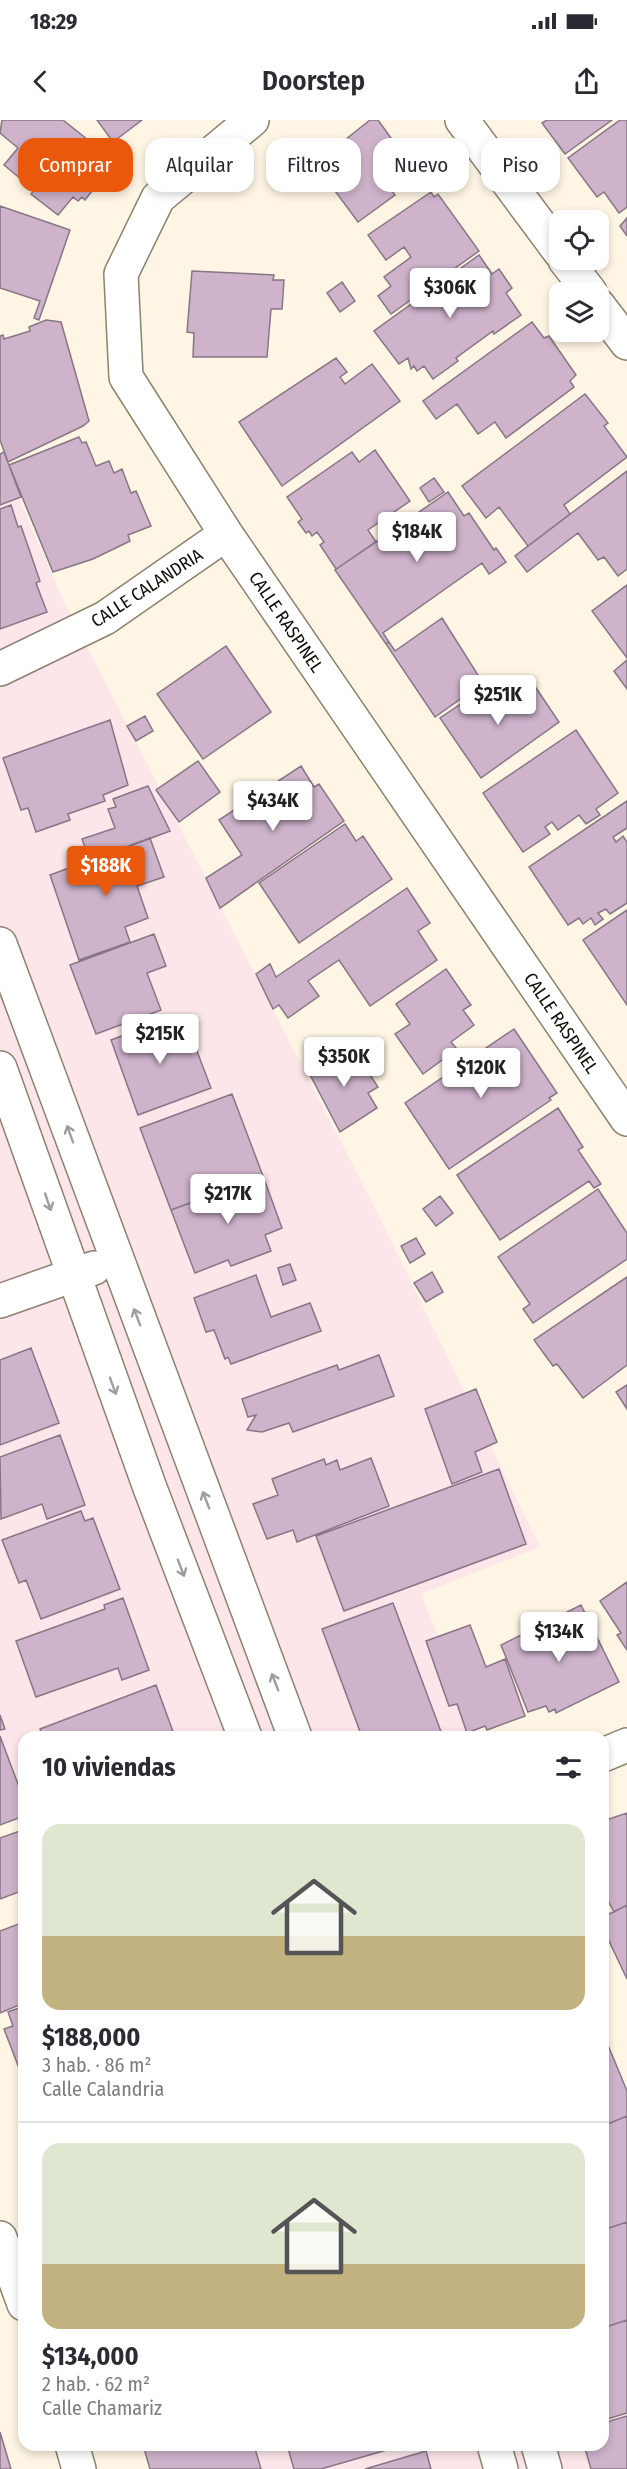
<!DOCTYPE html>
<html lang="es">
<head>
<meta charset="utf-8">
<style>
	body { margin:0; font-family:"Fira Sans Condensed",sans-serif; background:#f2f2f3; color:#2b2b33; height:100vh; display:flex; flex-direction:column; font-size:22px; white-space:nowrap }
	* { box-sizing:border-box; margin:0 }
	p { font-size:20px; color:#7c7c81 }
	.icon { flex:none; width:33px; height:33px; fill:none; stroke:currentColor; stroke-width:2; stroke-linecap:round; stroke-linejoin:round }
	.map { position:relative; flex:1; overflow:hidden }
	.drawer { position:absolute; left:18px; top:1611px; width:591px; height:720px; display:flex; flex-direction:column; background:#fff; border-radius:18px; box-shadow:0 3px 9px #0003 }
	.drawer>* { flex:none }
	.top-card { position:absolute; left:18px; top:18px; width:591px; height:54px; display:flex; gap:12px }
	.buttons { position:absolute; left:549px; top:90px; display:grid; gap:12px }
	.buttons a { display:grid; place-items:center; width:60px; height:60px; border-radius:12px; background:#fff; box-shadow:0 3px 9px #0003; font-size:30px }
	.price { position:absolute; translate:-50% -51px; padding:0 14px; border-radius:6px; background:#fff; color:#222; font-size:20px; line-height:39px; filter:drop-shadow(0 2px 3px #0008) }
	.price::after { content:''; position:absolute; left:50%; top:36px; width:18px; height:14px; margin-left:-9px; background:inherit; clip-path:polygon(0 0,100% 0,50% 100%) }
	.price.current { background:#ea580c; color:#fff }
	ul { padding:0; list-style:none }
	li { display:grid; align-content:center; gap:12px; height:318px; padding:0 24px }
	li+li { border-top:2px solid #e1e1e2 }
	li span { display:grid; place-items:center; height:186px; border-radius:18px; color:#555 }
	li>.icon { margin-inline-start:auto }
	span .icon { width:108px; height:108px; fill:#fffc; stroke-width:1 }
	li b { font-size:26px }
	h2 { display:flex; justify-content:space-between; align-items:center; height:72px; padding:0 24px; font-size:26px }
	.tag { padding:0 21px; border-radius:18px; background:#fff; box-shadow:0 3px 9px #0003; font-size:21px; line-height:54px }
	.tag.current { background:#ea580c; color:#fff }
	.status { display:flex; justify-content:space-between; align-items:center; height:42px; padding:0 30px; background:#fff; direction:ltr }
	.status svg { height:16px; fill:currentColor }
	header { display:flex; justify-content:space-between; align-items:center; height:78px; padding:0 24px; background:#fff; font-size:27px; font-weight:600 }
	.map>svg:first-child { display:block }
	.commercial { fill:#fce6e9 }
	.building { fill:#ceb3cb; stroke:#877685; stroke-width:1.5 }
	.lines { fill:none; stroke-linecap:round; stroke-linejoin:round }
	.minor-casing { stroke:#8c826e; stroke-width:36 }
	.minor { stroke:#fff; stroke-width:33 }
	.oneway { stroke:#9f9e9b }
	.labels { text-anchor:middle; stroke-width:4.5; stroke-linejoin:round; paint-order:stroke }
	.street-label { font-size:18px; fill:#100c06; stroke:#fff }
</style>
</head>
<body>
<div class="status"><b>18:29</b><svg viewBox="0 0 49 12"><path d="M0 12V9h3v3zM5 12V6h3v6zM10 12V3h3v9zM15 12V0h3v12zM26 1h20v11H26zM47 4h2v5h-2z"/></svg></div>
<header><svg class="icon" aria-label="back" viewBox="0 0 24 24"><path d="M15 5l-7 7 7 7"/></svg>Doorstep<svg class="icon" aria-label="share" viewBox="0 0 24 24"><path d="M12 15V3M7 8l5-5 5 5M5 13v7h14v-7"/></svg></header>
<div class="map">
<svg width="627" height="2349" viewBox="0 0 627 2349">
	<rect width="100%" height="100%" fill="#fef5e4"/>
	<path class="commercial" d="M 0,335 L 64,482 L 379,1096 L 540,1427 L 421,1474 L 479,1617 L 24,1617 L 24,1671 L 0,1614 Z
		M 603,1923 L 627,1982 L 627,2349 L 260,2349 L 252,2325 L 603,2325 Z"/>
	<path class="building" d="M 2,0 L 63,0 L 112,39 L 99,55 L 103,57 L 85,80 L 82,77 L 78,81 L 73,77 L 58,95 L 31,74 L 34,70 L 4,45 L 18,28 L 0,13 Z
		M 97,0 L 142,0 L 113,22 Z
		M 370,0 L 378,0 L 407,40 L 383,58 L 395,75 L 358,102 L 315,44 Z
		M 547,0 L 612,0 L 565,34 L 542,3 Z
		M 620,0 L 627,0 L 627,87 L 619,93 L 604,72 L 597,77 L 568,38 Z
		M 431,72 L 434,77 L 438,74 L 479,131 L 391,194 L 378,176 L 391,166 L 384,157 L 411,137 L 404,127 L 386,140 L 368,115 Z
		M 0,86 L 70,110 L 39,200 L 34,198 L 40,181 L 0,168 Z
		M 627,98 L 627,116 L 620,106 Z
		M 479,135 L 492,154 L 499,149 L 512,168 L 506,173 L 521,195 L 494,214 L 493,211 L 456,238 L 458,241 L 433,259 L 424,246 L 417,251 L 414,246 L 411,249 L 408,238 L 399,244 L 374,211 Z
		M 192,151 L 274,155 L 273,160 L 284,160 L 282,189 L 271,189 L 267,237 L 193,237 L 194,213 L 187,212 Z
		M 342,162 L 355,181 L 340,192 L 327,173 Z
		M 46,200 L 61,202 L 89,301 L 83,306 L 8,342 L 0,320 L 0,216 L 3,215 L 4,219 L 30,211 L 29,207 Z
		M 532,202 L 544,218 L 549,216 L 576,255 L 570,261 L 574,267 L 506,318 L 495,302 L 478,314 L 457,284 L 436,299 L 423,281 Z
		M 336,238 L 347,252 L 340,257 L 345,264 L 372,244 L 400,281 L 282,366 L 239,302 Z
		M 585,274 L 608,303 L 604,306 L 627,337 L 564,385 L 570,394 L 528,426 L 499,387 L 486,398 L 462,366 Z
		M 79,317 L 82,323 L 86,322 L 96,346 L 109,341 L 114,353 L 122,349 L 131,373 L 136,371 L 151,406 L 128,415 L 130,421 L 93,439 L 53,452 L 9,345 Z
		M 375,330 L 410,381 L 368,410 L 376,422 L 336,449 L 320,425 L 324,422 L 317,412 L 312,416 L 309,411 L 306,413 L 298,402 L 302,399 L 287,377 L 352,332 L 359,342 Z
		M 4,332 L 21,377 L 0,385 L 0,334 Z
		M 627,351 L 627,449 L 618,456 L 604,437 L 598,440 L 578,413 L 527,452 L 515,436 Z
		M 434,358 L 444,372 L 429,382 L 420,368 Z
		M 448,372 L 464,396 L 469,393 L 494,430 L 496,428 L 506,442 L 489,454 L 482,443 L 383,513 L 389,522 L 386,524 L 335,450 Z
		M 11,385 L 18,407 L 21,406 L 40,461 L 36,463 L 47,492 L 0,509 L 0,389 Z
		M 627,465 L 627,538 L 592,491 Z
		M 442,498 L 483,563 L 435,597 L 386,524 L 389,522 L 395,531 Z
		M 226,526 L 271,592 L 203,639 L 157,574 Z
		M 627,540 L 627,569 L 614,551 Z
		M 532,562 L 559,602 L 481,658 L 440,598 L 489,565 L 500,583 Z
		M 145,596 L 153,611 L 136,621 L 127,606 Z
		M 110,600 L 128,665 L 103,675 L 105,681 L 68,694 L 70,700 L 36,712 L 28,688 L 21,690 L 3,638 Z
		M 576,610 L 618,673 L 596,689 L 600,695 L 586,704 L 579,695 L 558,710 L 552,702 L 545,707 L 550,714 L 523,732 L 483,673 Z
		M 198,641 L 220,672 L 179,702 L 156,670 Z
		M 301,646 L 314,667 L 319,664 L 344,701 L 220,788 L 206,758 L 242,735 L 219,700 Z
		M 148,666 L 170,711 L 90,741 L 82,719 L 115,708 L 108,689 L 116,687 L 113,679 Z
		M 627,681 L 627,708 L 613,717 L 616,722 L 623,716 L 627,722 L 627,783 L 610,794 L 606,789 L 598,793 L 603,799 L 595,805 L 591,798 L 583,804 L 579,798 L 568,805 L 529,747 Z
		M 345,704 L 356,721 L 363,716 L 392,759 L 299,823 L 259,763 Z
		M 150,718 L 164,757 L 137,766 L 148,798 L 125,807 L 130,822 L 79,840 L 50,755 Z
		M 407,768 L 430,803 L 418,811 L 437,840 L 370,886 L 339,840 L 308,861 L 319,876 L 288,898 L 279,885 L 273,889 L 256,854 L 270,844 L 276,857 Z
		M 627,790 L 627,885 L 583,820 Z
		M 154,814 L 166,846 L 147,853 L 161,890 L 96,914 L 70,845 Z
		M 446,849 L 471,885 L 463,890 L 474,905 L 451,922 L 457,929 L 423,954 L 395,914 L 410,904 L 396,884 Z
		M 178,895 L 187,920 L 192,918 L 211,968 L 138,995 L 111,920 Z
		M 514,909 L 557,973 L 549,978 L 551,980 L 449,1049 L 405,983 Z
		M 340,925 L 355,948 L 362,943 L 378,967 L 368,973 L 377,988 L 340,1012 L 307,949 Z
		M 232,974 L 263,1056 L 171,1090 L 140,1008 Z
		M 558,988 L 583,1027 L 578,1030 L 601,1064 L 594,1068 L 589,1061 L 500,1120 L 457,1055 Z
		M 263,1056 L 282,1108 L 265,1115 L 271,1131 L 231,1146 L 228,1140 L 195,1153 L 171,1090 Z
		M 598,1069 L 627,1113 L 627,1139 L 533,1203 L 523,1189 L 530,1184 L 498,1137 Z
		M 440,1076 L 453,1093 L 436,1106 L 423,1089 Z
		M 416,1118 L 425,1134 L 410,1143 L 401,1126 Z
		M 290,1144 L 296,1160 L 283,1165 L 278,1148 Z
		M 432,1152 L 443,1172 L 426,1182 L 414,1163 Z
		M 256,1155 L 271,1197 L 310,1183 L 321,1211 L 231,1244 L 228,1237 L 225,1239 L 214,1210 L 206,1212 L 194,1178 Z
		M 627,1157 L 627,1245 L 583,1278 L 557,1244 L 553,1246 L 534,1220 Z
		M 31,1228 L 59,1303 L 0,1325 L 0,1240 Z
		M 379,1235 L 394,1276 L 293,1312 L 289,1303 L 262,1312 L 247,1310 L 256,1295 L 248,1297 L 242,1279 L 337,1245 L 339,1250 Z
		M 627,1265 L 627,1289 L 616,1272 Z
		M 476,1269 L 497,1322 L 475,1332 L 482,1352 L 452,1364 L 425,1289 Z
		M 60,1315 L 85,1385 L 47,1399 L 42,1384 L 1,1399 L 0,1337 Z
		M 371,1338 L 389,1386 L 297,1422 L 293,1410 L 267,1419 L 253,1384 L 278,1375 L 272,1359 L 324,1339 L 326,1345 L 337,1340 L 340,1350 Z
		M 499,1349 L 526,1424 L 344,1491 L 316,1416 Z
		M 81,1391 L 85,1401 L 93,1398 L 120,1469 L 41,1499 L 26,1460 L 19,1463 L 2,1420 Z
		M 627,1462 L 627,1530 L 617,1515 L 621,1513 L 600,1481 Z
		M 123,1478 L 149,1550 L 122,1560 L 118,1548 L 36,1577 L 16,1521 L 105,1489 L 104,1485 Z
		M 393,1483 L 443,1617 L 362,1617 L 322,1509 Z
		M 581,1485 L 619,1562 L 556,1593 L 555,1589 L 549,1592 L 546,1586 L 528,1592 L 501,1525 Z
		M 470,1505 L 486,1547 L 505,1539 L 525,1596 L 487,1610 L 485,1606 L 467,1613 L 457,1584 L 449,1586 L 426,1521 Z
		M 156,1565 L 175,1617 L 43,1617 L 40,1609 Z
		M 0,1595 L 5,1609 L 0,1610 Z
		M 0,1616 L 24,1680 L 24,1696 L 0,1705 Z
		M 627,1693 L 627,1785 L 614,1792 L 603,1771 L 603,1718 L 606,1717 L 603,1701 Z
		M 20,1711 L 24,1723 L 24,1770 L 0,1779 L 0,1718 Z
		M 627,1785 L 627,1859 L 608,1819 L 603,1821 L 603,1797 Z
		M 24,1802 L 24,1883 L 0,1893 L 0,1811 Z
		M 24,1886 L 24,1961 L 4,1909 L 13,1906 L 8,1892 Z
		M 603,1913 L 627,1971 L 627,1996 L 603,2006 Z
		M 627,1996 L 627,2102 L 603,2110 L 603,2006 Z
		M 627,2102 L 627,2200 L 603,2208 L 603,2110 Z
		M 627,2200 L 627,2293 L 607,2299 L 603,2287 L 603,2208 Z
		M 627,2296 L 627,2349 L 591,2349 L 584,2325 L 603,2325 L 603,2303 Z
		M 0,2312 L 11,2349 L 0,2349 Z
		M 143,2325 L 254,2325 L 261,2349 L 150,2349 Z
		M 287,2325 L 404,2325 L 321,2349 L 294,2349 Z
		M 426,2331 L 431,2349 L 365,2349 Z"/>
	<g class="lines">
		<g class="minor-casing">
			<path id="minor" d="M 252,0 L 158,78 L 121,154 L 126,257 L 226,414 L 627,999
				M 462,0 L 560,132
				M 565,140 L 590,172
				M 598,185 L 627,223
				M 0,549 L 105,498 L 226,414
				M 0,824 L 295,1617
				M 0,948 L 150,1368 L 245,1617
				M 0,1181 L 94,1148
				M 603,1635 L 627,1625
				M 0,2118 L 24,2184
				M 72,2325 L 79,2349
				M 494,2325 L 501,2349
				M 538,2325 L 545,2349"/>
		</g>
		<use href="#minor" class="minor"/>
	</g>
	<defs><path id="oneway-shaft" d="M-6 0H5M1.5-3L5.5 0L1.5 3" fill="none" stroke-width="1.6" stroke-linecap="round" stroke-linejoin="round" transform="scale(1.5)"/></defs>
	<g class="oneway">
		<use href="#oneway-shaft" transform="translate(70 1014) rotate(-110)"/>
		<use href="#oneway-shaft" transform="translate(48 1082) rotate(71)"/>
		<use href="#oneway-shaft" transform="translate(137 1197) rotate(-111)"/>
		<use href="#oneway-shaft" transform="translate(113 1266) rotate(70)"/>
		<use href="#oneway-shaft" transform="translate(206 1380) rotate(-111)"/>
		<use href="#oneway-shaft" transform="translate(181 1448) rotate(69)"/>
		<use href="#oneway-shaft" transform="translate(275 1562) rotate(-111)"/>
	</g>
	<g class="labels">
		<g class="street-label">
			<text transform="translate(147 468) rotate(-33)" y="6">CALLE CALANDRIA</text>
			<text transform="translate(286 502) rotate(56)" y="6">CALLE RASPINEL</text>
			<text transform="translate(561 903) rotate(56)" y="6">CALLE RASPINEL</text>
		</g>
	</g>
</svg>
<div class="buttons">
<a><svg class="icon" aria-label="locate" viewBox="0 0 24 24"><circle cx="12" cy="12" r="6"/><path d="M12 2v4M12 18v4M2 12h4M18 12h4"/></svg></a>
<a><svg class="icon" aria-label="layers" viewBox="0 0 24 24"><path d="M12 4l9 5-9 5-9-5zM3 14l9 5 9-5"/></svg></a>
</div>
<b class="price" style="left:450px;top:199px">$306K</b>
<b class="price" style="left:417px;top:443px">$184K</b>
<b class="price" style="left:498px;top:606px">$251K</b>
<b class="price" style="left:273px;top:712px">$434K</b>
<b class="price current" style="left:106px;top:777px">$188K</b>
<b class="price" style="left:160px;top:945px">$215K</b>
<b class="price" style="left:344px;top:968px">$350K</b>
<b class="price" style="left:481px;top:979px">$120K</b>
<b class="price" style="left:228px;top:1105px">$217K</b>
<b class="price" style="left:559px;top:1543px">$134K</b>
<div class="top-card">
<a class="tag current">Comprar</a>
<a class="tag">Alquilar</a>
<a class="tag">Filtros</a>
<a class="tag">Nuevo</a>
<a class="tag">Piso</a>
</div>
<section class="drawer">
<h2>10 viviendas<svg class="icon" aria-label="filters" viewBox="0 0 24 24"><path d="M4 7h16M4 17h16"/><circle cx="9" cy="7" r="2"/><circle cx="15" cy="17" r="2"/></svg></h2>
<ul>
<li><span style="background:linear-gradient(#dfe7d0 60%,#c2b280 0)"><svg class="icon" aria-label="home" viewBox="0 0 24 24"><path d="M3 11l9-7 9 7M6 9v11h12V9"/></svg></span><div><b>$188,000</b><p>3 hab. · 86 m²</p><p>Calle Calandria</p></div></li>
<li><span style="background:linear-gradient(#dfe7d0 65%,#c2b280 0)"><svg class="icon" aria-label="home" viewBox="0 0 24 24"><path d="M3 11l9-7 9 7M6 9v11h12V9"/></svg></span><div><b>$134,000</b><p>2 hab. · 62 m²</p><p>Calle Chamariz</p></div></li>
</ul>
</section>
</div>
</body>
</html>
